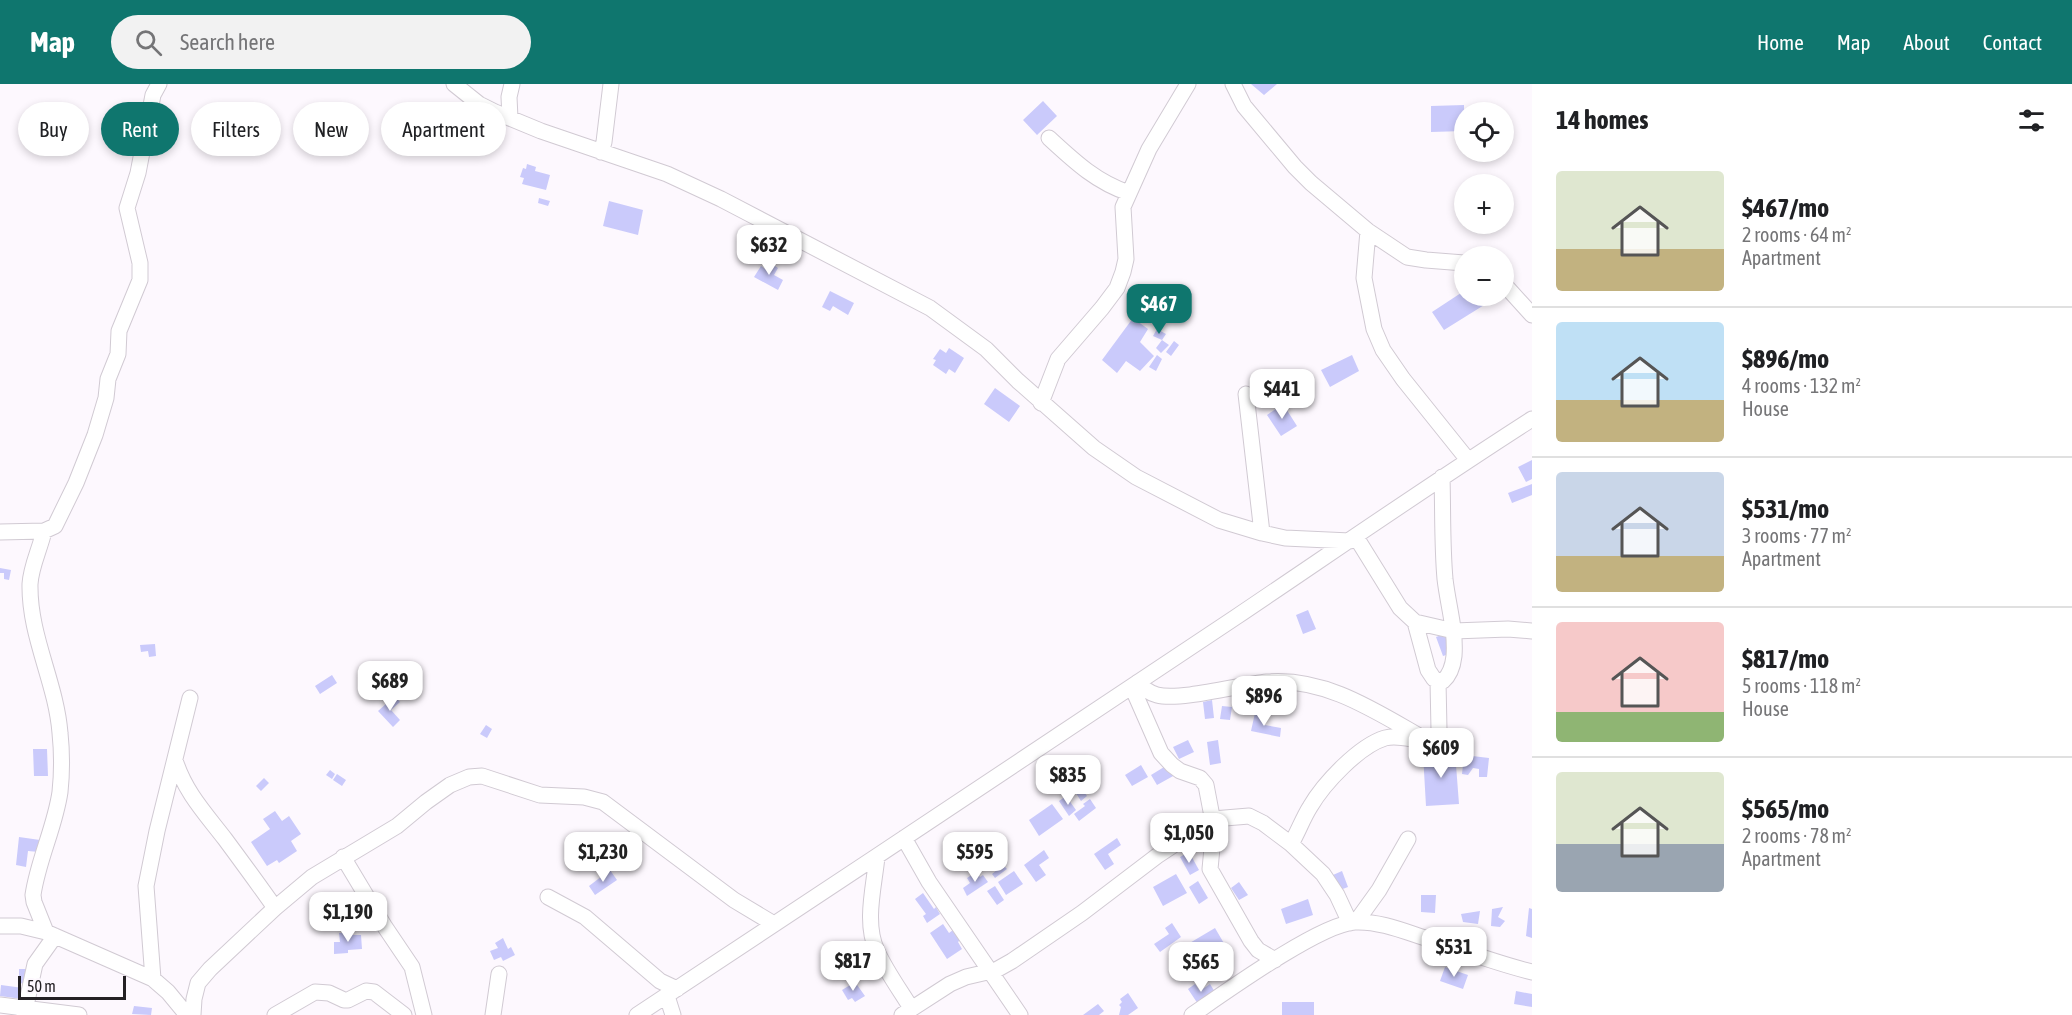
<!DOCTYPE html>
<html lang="en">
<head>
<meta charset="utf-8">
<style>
	body { margin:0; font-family:"Asap Condensed",sans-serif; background:#f2f2f2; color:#202124; height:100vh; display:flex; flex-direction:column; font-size:22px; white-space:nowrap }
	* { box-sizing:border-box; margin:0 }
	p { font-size:20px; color:#757577 }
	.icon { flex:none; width:33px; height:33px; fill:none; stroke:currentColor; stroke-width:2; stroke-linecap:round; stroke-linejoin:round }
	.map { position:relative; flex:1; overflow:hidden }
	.panel { display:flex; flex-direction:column; background:#fff; width:540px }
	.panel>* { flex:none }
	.hud { position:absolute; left:18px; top:18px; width:570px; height:54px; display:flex; gap:12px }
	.controls { position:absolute; left:1454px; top:18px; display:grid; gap:12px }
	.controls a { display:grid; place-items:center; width:60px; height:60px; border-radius:50%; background:#fff; box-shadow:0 3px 9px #0003; font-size:30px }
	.scale { position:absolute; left:18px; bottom:15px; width:108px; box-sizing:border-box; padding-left:6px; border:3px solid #242124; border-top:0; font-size:16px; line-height:21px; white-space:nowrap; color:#242124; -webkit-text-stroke:4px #fdf8fe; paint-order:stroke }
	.price { position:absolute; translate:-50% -51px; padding:0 14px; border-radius:12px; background:#fff; color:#222; font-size:20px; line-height:39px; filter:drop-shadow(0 2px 3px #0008) }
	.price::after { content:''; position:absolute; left:50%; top:36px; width:18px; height:14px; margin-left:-9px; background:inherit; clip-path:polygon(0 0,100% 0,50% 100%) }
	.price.current { background:#0f766e; color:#fff }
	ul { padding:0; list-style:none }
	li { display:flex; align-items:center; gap:18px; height:150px; padding:0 24px }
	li+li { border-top:2px solid #e0e0e0 }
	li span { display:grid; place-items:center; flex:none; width:168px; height:120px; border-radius:6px; color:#555 }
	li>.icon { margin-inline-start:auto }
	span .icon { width:72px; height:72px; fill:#fffc; stroke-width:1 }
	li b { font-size:26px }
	h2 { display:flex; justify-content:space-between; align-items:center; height:72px; padding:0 24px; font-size:26px }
	.pill { padding:0 21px; border-radius:27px; background:#fff; box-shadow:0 3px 9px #0003; font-size:21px; line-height:54px }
	.pill.current { background:#0f766e; color:#fff }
	header { display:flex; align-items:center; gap:36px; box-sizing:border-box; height:84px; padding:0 30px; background:#0f766e; color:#fff }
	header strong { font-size:28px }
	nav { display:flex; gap:33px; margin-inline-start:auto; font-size:21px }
	.search { width:420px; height:54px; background:#f2f2f2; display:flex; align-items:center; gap:15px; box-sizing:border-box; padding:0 21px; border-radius:33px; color:#757577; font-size:22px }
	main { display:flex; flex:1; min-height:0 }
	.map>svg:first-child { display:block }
	.building { fill:#cacafb }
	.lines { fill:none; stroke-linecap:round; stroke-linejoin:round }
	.minor-casing { stroke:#d1cad3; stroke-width:17 }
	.minor { stroke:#fff; stroke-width:15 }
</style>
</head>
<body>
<header>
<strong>Map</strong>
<div class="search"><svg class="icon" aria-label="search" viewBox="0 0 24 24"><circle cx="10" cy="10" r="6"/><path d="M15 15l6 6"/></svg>Search here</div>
<nav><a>Home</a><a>Map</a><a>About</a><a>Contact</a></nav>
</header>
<main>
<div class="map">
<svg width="1532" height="931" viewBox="0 0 1532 931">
	<rect width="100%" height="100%" fill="#fdf8fe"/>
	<path class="building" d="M 1251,0 L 1277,0 L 1264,11 Z
		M 1043,17 L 1057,32 L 1037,51 L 1023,36 Z
		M 1464,21 L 1464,47 L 1431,48 L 1431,22 Z
		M 527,80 L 536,83 L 535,87 L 550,91 L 546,106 L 522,100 L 524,94 L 520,93 L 523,84 L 526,85 Z
		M 539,114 L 550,117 L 548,122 L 538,119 Z
		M 609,117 L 643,126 L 638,151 L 603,142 Z
		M 769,178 L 778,184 L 774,191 L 783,196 L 778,206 L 754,193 L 761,182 L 765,185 Z
		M 830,207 L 854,219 L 848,231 L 833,222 L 830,227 L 822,223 Z
		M 1464,207 L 1464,212 L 1496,212 L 1497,213 L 1444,246 L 1432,228 Z
		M 1133,234 L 1148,245 L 1140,258 L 1154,272 L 1140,287 L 1126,277 L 1117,289 L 1102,276 Z
		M 1157,245 L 1166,250 L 1162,256 L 1153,252 Z
		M 1162,256 L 1169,261 L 1161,269 L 1156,264 Z
		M 1174,257 L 1179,261 L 1171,272 L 1166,268 Z
		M 949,264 L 964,274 L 955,289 L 949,285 L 946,290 L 933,281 L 936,276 L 933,275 L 940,265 L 946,269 Z
		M 1157,271 L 1162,275 L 1156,287 L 1149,283 Z
		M 1352,271 L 1359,287 L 1330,303 L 1321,286 Z
		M 995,304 L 1020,322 L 1009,338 L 984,320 Z
		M 1283,320 L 1297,342 L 1281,352 L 1267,331 Z
		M 1532,376 L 1532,395 L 1526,398 L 1518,383 Z
		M 1532,400 L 1532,411 L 1512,419 L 1508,409 Z
		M 0,484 L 11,486 L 9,496 L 4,495 L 4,489 L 0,489 Z
		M 1308,526 L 1316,545 L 1303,550 L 1296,531 Z
		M 1447,549 L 1453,569 L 1443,572 L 1436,553 Z
		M 155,560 L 156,572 L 149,573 L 148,567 L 141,568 L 140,561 Z
		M 332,591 L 337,599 L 320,610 L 315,602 Z
		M 1250,605 L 1272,613 L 1267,625 L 1246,616 Z
		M 395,612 L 400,618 L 391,626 L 400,636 L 393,643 L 378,627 Z
		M 1212,616 L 1214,634 L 1205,635 L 1203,618 Z
		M 1222,622 L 1232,623 L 1230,636 L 1220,635 Z
		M 1255,629 L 1264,631 L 1265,641 L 1281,644 L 1280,653 L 1251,647 Z
		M 486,641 L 492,645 L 487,654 L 480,650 Z
		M 1188,656 L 1194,668 L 1179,675 L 1173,663 Z
		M 1218,656 L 1221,679 L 1210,681 L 1207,658 Z
		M 33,665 L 47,665 L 48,692 L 34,692 Z
		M 1455,668 L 1459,720 L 1426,722 L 1423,670 Z
		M 1464,671 L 1489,674 L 1487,693 L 1479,693 L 1479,685 L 1473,684 L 1468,691 L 1462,690 Z
		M 1169,680 L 1175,691 L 1157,701 L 1151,691 Z
		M 1141,681 L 1148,693 L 1132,702 L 1125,691 Z
		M 330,686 L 335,690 L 332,695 L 326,691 Z
		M 337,690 L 346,696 L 342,702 L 333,696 Z
		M 264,694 L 269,699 L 261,707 L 256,702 Z
		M 1080,702 L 1087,712 L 1081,717 L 1074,706 Z
		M 1066,712 L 1076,726 L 1069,732 L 1059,717 Z
		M 1090,715 L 1096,724 L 1079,737 L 1074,730 L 1085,722 L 1083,720 Z
		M 1052,720 L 1063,735 L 1039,752 L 1029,736 Z
		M 275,727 L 282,737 L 289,732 L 301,750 L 291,757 L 297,767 L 279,779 L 277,776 L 267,782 L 251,758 L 270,745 L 263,735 Z
		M 19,753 L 40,756 L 39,768 L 28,767 L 26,783 L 16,781 Z
		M 1117,754 L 1121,761 L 1108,770 L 1114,780 L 1105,786 L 1094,770 Z
		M 1044,766 L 1049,774 L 1039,781 L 1046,791 L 1036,798 L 1024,781 Z
		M 1189,768 L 1199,786 L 1190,791 L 1180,773 Z
		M 1003,781 L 1007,785 L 995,794 L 992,790 Z
		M 610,786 L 617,796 L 595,811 L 589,802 Z
		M 1014,787 L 1023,800 L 1006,811 L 998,798 Z
		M 1342,787 L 1348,803 L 1340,806 L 1333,791 Z
		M 976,788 L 980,793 L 983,791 L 988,798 L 967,812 L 963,804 L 970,799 L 967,794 Z
		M 1176,790 L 1187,809 L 1163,822 L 1153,803 Z
		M 1198,797 L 1208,814 L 1199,820 L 1189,803 Z
		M 1239,798 L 1248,811 L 1239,816 L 1231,804 Z
		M 995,802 L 1004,816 L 997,821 L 987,807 Z
		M 923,809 L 934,825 L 936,823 L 940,830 L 927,839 L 923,832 L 926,830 L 915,815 Z
		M 1421,811 L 1436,811 L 1435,829 L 1421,828 Z
		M 1308,815 L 1313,831 L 1286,840 L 1281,825 Z
		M 1503,823 L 1498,833 L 1505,837 L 1500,843 L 1491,842 L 1492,825 Z
		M 1529,824 L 1532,825 L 1532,854 L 1526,852 Z
		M 1480,827 L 1478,840 L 1463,838 L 1461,830 Z
		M 1172,839 L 1181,853 L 1160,868 L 1154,860 L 1169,850 L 1165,844 Z
		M 943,840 L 949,849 L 953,846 L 960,856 L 958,858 L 962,865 L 947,875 L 930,849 Z
		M 1215,844 L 1232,873 L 1205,889 L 1188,860 Z
		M 353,848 L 353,851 L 361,851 L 362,865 L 348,866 L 348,869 L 334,870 L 334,858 L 340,858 L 339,849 Z
		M 503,854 L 508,865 L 511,863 L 515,871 L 503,877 L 501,873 L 494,876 L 490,867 L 498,864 L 495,859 Z
		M 1186,860 L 1188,863 L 1175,872 L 1173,868 Z
		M 1191,883 L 1192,888 L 1184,889 L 1183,884 Z
		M 1445,883 L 1468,891 L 1463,905 L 1440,897 Z
		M 19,885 L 26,885 L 26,900 L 19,899 Z
		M 855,898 L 865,912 L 855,918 L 852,914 L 848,916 L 842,906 Z
		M 1195,900 L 1200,907 L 1210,900 L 1215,908 L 1198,920 L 1188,905 Z
		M 1,901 L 23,904 L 22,915 L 0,912 Z
		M 1516,907 L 1532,910 L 1532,923 L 1514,920 Z
		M 1128,909 L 1138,924 L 1128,931 L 1119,931 L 1121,923 L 1119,921 L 1122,918 L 1120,915 Z
		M 1282,918 L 1314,918 L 1314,931 L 1282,931 Z
		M 1098,920 L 1104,927 L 1099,931 L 1083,931 Z
		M 134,922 L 152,924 L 151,931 L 132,930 Z"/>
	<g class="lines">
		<g class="minor-casing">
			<path id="minor" d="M 454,0 L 479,20 L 495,28 L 541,47 L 667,90 L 721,115 L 930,224 L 986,265 L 1018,297 L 1094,364 L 1136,393 L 1219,436 L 1262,449 L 1285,454 L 1350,457
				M 1233,0 L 1244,22 L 1295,83 L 1311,99 L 1368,147 L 1407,173 L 1426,176 L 1464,179
				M 510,34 L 509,13 L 512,0
				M 1049,54 C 1074,77 1096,98 1129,109
				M 601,68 L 604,58 L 611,0
				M 1368,147 L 1364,194 L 1374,245 L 1383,266 L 1403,295 L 1468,376
				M 1503,199 L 1532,231
				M 1246,310 L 1262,449
				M 1041,319 L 1058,275 L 1102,224 L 1117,204 L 1123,188 L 1126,175 L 1123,123 L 1149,65 L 1188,0
				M 44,447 C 40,465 31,482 30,500 C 29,552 56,598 60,649 C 62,668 62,689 60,708 C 55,743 38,776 33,811 L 34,818 L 46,848
				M 0,448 L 44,447 L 55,442 L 76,399 L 95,351 L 106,314 L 108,295 L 118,270 L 119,247 L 140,196 L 140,179 L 127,124 L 138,89 L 153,11 L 159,0
				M 1356,453 L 1400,524 L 1415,538 L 1454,547 L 1508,545 L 1532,547
				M 1415,538 L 1428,586 L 1434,595 L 1443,597 C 1450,591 1453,581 1454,572 C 1456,546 1448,521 1445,495 C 1442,461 1443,427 1442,393
				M 1138,598 C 1143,604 1149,609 1157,611 C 1180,617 1239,601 1267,598 C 1327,593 1378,629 1428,657
				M 1132,603 L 1161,669 L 1172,681 L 1180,687 L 1200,694 L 1206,701 L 1214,743 L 1210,785 L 1251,857 L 1258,866 L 1275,876
				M 175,676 C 185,708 205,729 225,755 C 242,778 259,801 275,824
				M 904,754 L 929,798 L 1020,931
				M 1291,760 C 1298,748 1303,734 1310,723 C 1324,699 1359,662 1385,654 C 1402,649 1422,661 1435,655 L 1439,646 L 1438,597
				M 343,773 L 385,843 L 412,883 L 424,931
				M 877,773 C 874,803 864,839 877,867 C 886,887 900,906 911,924
				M 548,813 L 585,833 L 660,897 L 677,905
				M 1356,838 L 1379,806 L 1408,755
				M 0,842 L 21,842 L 46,848 L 153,895 L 168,908 L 187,931
				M 153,895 L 146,802 L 157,747 L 190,614
				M 667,912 L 673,931
				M 0,921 L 79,931
				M 24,931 L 35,880 L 55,852
				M 193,931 L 194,915 L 198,899 L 210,885 L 275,824 L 312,793 L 397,742 L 426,718 L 450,701 L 469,693 L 482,692 L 540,711 L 584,713 L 603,718 L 734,816 L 774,840
				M 275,931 L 315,908 L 329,909 L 344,916 L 348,916 L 366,907 L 374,908 L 404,931
				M 493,931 L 499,890
				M 637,931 C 837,799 1037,666 1236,533 C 1334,467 1432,399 1532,335
				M 902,931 L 950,900 L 966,893 L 996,886 L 1012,877 L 1082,829 L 1157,772 L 1213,735 L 1249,732 L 1263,739 L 1291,760 L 1323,790 L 1337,811 L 1350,839
				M 1192,931 C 1224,909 1320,840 1355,838 C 1378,837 1401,846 1422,853 C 1459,865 1495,879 1532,888"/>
		</g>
		<use href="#minor" class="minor"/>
	</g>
</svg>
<div class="controls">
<a><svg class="icon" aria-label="locate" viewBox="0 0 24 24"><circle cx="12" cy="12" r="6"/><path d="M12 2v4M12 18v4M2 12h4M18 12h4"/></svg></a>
<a>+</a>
<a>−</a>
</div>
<div class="scale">50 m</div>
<b class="price" style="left:769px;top:192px">$632</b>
<b class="price current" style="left:1159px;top:251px">$467</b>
<b class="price" style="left:1282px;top:336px">$441</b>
<b class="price" style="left:390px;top:628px">$689</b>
<b class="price" style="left:1264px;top:643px">$896</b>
<b class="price" style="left:1441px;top:695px">$609</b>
<b class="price" style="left:1068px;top:722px">$835</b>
<b class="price" style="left:1189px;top:780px">$1,050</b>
<b class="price" style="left:603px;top:799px">$1,230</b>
<b class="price" style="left:975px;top:799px">$595</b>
<b class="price" style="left:348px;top:859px">$1,190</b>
<b class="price" style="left:1454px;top:894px">$531</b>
<b class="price" style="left:853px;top:908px">$817</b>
<b class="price" style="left:1201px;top:909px">$565</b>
<div class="hud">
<a class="pill">Buy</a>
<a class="pill current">Rent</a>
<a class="pill">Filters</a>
<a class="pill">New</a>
<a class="pill">Apartment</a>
</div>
</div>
<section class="panel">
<h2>14 homes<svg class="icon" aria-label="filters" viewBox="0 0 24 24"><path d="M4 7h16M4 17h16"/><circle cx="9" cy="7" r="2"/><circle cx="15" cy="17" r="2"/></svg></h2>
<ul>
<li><span style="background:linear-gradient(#dfe7d0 65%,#c2b280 0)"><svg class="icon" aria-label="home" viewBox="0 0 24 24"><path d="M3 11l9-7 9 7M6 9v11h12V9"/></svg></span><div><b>$467/mo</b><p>2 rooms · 64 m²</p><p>Apartment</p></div></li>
<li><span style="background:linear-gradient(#bfe0f5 65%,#c2b280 0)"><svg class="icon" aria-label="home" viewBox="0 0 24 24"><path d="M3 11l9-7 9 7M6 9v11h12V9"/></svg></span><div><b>$896/mo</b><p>4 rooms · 132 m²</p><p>House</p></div></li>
<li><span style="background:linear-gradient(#c9d6e8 70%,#c2b280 0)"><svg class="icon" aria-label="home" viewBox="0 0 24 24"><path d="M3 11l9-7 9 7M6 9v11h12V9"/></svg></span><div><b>$531/mo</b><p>3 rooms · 77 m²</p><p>Apartment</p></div></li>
<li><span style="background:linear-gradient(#f6c9c9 75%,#8fb573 0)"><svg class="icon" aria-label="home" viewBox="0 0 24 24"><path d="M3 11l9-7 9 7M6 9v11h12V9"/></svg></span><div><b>$817/mo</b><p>5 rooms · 118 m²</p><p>House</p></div></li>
<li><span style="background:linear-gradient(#dfe7d0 60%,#9aa5b1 0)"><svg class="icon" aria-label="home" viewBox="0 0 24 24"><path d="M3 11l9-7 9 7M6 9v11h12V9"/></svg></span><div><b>$565/mo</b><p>2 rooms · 78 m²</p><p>Apartment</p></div></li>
</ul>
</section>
</main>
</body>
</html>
